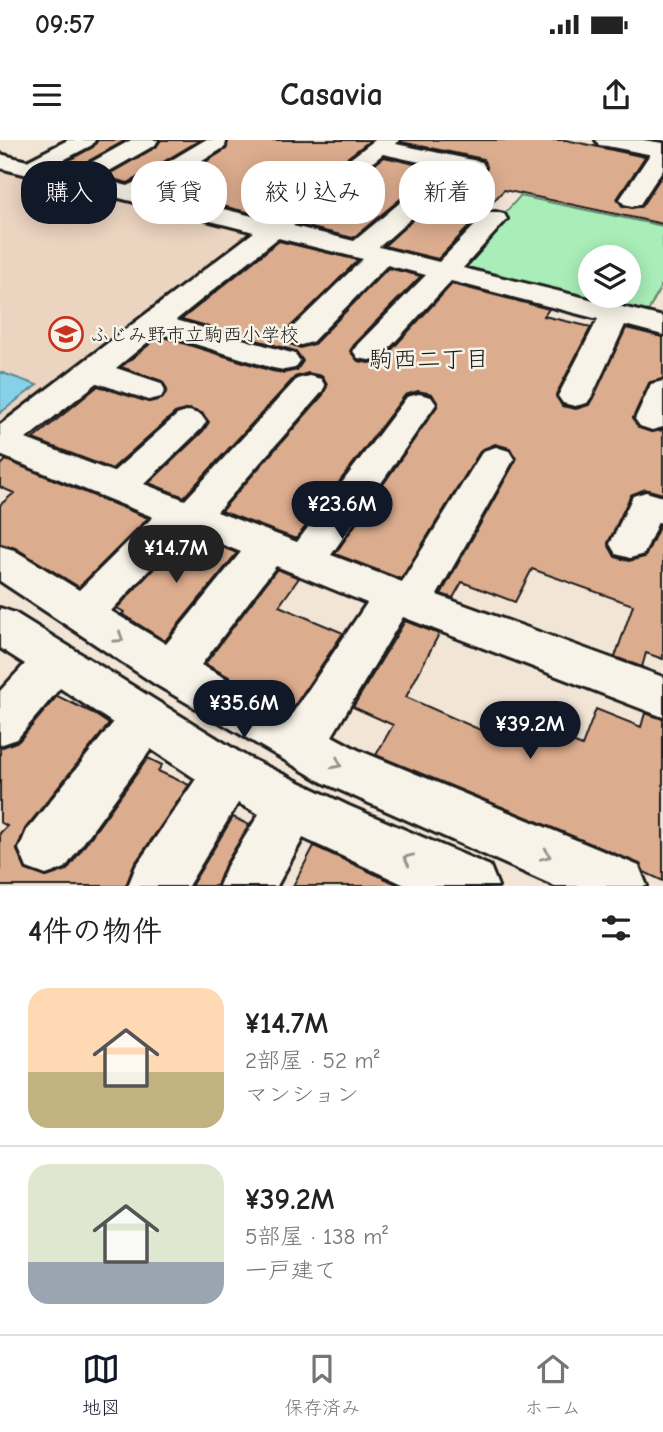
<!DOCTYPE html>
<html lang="ja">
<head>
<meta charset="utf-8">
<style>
	body { margin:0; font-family:"Comic Neue","Klee One",sans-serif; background:#f6f6f6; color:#222; height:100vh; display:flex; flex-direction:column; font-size:26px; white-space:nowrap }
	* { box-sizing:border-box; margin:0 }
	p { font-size:23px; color:#767676 }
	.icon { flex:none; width:38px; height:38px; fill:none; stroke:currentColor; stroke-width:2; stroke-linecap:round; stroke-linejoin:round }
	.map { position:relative; height:746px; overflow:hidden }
	.details { display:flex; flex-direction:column; background:#fff; flex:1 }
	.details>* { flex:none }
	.top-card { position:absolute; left:21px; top:21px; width:621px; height:63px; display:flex; gap:14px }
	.tools { position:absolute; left:578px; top:105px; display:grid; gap:14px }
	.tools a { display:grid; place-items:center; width:63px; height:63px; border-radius:50%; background:#fff; box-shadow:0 4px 18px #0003; font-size:35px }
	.price { position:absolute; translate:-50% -60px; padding:0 16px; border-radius:24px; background:#111827; color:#fff; font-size:23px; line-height:46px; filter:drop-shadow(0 2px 4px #0008) }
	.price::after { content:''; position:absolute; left:50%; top:42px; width:21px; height:16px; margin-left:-10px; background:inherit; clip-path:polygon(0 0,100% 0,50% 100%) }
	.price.current { background:#222; color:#fff }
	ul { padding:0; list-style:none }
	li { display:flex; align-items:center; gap:21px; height:175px; padding:0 28px }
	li+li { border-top:2px solid #e0e0e0 }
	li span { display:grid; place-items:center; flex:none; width:196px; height:140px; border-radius:21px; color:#555 }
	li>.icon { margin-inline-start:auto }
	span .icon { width:84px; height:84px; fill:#fffc; stroke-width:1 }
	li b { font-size:30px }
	h2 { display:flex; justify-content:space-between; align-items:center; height:84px; padding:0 28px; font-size:30px }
	.pill { padding:0 24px; border-radius:28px; background:#fff; box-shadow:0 4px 18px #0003; font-size:24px; line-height:63px }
	.pill.current { background:#111827; color:#fff }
	.status { display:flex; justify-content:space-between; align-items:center; height:49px; padding:0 35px; background:#fff; direction:ltr }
	.status svg { height:19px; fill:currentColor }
	header { display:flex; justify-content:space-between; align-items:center; height:91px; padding:0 28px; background:#fff; font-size:32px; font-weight:700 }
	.dock { display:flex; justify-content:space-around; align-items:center; height:98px; border-top:2px solid #e0e0e0; background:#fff; font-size:19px; color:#767676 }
	.dock a { display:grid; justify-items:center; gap:4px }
	.dock .current { color:#111827 }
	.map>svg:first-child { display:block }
	.built { fill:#ebd4c0 }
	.green { fill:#a9eeb9; stroke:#62856a; stroke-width:2; fill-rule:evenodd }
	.water { fill:#86d1e7; stroke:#5c8996; stroke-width:2 }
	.building { fill:#dcac8e; stroke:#1c1c1c; stroke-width:2 }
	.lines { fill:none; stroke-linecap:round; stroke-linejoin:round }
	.minor-casing { stroke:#1c1c1c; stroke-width:6 }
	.major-casing { stroke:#1c1c1c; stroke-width:6 }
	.minor { fill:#f7f3e8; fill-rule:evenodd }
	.major { fill:#f7f3e8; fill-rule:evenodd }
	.oneway { stroke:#94928c }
	.labels { text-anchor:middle; stroke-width:5; stroke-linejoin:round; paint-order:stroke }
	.far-poi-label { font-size:19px; fill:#1c1c1c; stroke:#f7f3e8; text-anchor:start }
	.neighbourhood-label { font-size:24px; fill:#1c1c1c; stroke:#f7f3e8 }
</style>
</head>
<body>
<div class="status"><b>09:57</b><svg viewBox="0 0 49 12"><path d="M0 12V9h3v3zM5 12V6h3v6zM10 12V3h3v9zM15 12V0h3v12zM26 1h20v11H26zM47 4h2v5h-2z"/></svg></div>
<header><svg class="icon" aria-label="menu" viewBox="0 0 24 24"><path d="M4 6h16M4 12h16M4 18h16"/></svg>Casavia<svg class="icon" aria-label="share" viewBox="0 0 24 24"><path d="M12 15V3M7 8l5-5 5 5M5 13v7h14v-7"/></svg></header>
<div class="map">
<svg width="663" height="746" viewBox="0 0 663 746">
	<rect width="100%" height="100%" fill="#f2e5d6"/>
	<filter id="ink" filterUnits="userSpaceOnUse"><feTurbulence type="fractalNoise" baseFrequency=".0143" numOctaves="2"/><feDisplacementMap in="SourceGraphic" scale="14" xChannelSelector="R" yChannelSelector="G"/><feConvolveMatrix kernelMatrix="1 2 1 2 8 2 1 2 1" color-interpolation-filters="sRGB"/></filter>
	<g filter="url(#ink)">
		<path class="built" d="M 0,26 L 255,90 L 259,96 L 0,293 Z"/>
		<path class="green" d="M 520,56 L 663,86 L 663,142 L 646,176 L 456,129 ZM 590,117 L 628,117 L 628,156 L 590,156 Z"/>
		<path class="water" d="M 0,232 L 37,245 L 0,273 Z"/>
		<path class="building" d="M 98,0 L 126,0 L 74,29 L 58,26 L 93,7 Z
			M 161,0 L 200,0 L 128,43 L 104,37 L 156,7 Z
			M 228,0 L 371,0 L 268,77 L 159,51 L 226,9 Z
			M 402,0 L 566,0 L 645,17 L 617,59 L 623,67 L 641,67 L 663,34 L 663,84 L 504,50 L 438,119 L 384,106 L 448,48 L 442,38 L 426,38 L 353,98 L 299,85 L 384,17 L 473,37 L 483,35 L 487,28 L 483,19 L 401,2 Z
			M 279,101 L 358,120 L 284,195 L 288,203 L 300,208 L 314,204 L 388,128 L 421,136 L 356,202 L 350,211 L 358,221 L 369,223 L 382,220 L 452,144 L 549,169 L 544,176 L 591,187 L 556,255 L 562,266 L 576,269 L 589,265 L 626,188 L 663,197 L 663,239 L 649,243 L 633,278 L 639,288 L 651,292 L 663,290 L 663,354 L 645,349 L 631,355 L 608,403 L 615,417 L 629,421 L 645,417 L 660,385 L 663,385 L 663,519 L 646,513 L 642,527 L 615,517 L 633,465 L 532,429 L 515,462 L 462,442 L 453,458 L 441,454 L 516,320 L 510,308 L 495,304 L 481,310 L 401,439 L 335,414 L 438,265 L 432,254 L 418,251 L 405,255 L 296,399 L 221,371 L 323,255 L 327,245 L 322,236 L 308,233 L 295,237 L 184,357 L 149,343 L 203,291 L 209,282 L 202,273 L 188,269 L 175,273 L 112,329 L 33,299 L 98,246 L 148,262 L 163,258 L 167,249 L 162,241 L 121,227 L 160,196 L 272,231 L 284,233 L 297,230 L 303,221 L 296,211 L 182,179 Z
			M 6,320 L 148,378 L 79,447 L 15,408 L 0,404 L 0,365 L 14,353 L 0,347 L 0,326 Z
			M 187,393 L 237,413 L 165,501 L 122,474 L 124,472 L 117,468 Z
			M 277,429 L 299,438 L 279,466 L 343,493 L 291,571 L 205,524 Z
			M 405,481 L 439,494 L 406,557 L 503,600 L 513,577 L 582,606 L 596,569 L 641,587 L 645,573 L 663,579 L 663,741 L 644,732 L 640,724 L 376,615 L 393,585 L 353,567 Z
			M 57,556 L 91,572 L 109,584 L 25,689 L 17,710 L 26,730 L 47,737 L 67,730 L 148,618 L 162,625 L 158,631 L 189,645 L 134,725 L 126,746 L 0,746 L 0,693 L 7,686 L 0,682 L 0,608 L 19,601 Z
			M 233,677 L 249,685 L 225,725 L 217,746 L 191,746 Z
			M 314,706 L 401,746 L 293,746 Z"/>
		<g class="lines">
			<g class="minor-casing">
				<path id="minor" d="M 68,0 L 95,0 L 92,5 L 50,27 L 74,32 L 131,0 L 158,0 L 155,5 L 97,38 L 128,46 L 205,0 L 226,0 L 225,7 L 152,52 L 269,80 L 375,0 L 399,0 L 396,4 L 482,22 L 485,27 L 482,32 L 474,34 L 383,14 L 293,86 L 354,101 L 426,41 L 442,41 L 446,46 L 442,51 L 379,107 L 439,122 L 486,74 L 495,72 L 504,74 L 507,79 L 463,128 L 663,177 L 663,195 L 625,185 L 592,256 L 587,263 L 575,266 L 563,263 L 558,256 L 598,179 L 451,141 L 380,218 L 369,220 L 358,218 L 353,211 L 358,204 L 426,135 L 387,125 L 312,202 L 301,205 L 290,202 L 286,196 L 290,190 L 363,119 L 278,98 L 176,180 L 295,214 L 300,221 L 295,228 L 284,230 L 273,228 L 159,193 L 116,228 L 161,243 L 165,250 L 161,257 L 149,260 L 97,243 L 26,299 L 113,332 L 177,275 L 189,271 L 201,275 L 206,282 L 201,289 L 144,344 L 185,360 L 297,239 L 309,236 L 321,239 L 325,246 L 321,253 L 217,372 L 297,402 L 407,257 L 419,254 L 431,257 L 436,264 L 331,415 L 402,442 L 483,311 L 496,307 L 509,311 L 514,319 L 437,455 L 663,537 L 663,577 L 403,477 L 332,596 L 358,610 L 639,726 L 647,746 L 555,746 L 322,642 L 155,544 L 0,441 L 0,406 L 14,410 L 79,450 L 153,377 L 0,315 L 0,285 L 254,92 L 0,28 L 0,14 L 27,21 ZM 186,390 L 241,412 L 166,504 L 111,471 ZM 276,426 L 367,463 L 292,574 L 201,525 Z
					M 663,5 L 663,29 L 640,64 L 632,66 L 624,64 L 620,59 L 655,7 Z
					M 663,241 L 663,287 L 652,290 L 640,286 L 635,279 L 651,244 Z
					M 646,352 L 663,357 L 663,383 L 658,382 L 644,414 L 630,418 L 616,414 L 610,404 L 633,356 Z
					M 0,468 L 15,473 L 247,617 L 349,666 L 490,726 L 498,746 L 407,746 L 303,698 L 277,746 L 219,746 L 227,726 L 259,674 L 238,663 L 188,746 L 128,746 L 136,726 L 196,639 L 151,609 L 65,728 L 46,735 L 27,728 L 19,709 L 27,690 L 113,583 L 60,548 L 17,599 L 0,605 L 0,551 L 25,524 L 0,508 Z"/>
			</g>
			<g class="major-casing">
				<path id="major" d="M 596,0 L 643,0 L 663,3 L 663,17 L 607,6 L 599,5 Z"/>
			</g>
			<use href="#minor" class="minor"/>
			<use href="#major" class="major"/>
		</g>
		<defs><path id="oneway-chevron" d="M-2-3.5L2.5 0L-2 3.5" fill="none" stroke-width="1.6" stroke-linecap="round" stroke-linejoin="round" transform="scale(1.75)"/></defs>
		<g class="oneway">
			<use href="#oneway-chevron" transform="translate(119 498) rotate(33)"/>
			<use href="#oneway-chevron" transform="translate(337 624) rotate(27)"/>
			<use href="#oneway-chevron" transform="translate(546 715) rotate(23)"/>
			<use href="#oneway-chevron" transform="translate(408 719) rotate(-156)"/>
		</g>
	</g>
	<defs>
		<g id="school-ring" transform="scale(1.75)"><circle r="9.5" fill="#f7f3e8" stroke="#c8321e" stroke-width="1.5"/><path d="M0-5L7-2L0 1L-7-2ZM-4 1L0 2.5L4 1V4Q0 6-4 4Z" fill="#c8321e"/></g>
	</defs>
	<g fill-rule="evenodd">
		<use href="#school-ring" x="66" y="194"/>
	</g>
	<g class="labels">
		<g class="far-poi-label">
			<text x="90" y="201">ふじみ野市立駒西小学校</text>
		</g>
		<g class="neighbourhood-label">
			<text x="429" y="227">駒西二丁目</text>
		</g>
	</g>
</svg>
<div class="tools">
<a><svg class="icon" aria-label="layers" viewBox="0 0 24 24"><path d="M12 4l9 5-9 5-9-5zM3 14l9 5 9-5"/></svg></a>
</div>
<b class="price" style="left:342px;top:401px">¥23.6M</b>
<b class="price current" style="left:176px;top:445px">¥14.7M</b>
<b class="price" style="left:244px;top:600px">¥35.6M</b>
<b class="price" style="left:530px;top:621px">¥39.2M</b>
<div class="top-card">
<a class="pill current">購入</a>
<a class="pill">賃貸</a>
<a class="pill">絞り込み</a>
<a class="pill">新着</a>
</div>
</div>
<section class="details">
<h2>4件の物件<svg class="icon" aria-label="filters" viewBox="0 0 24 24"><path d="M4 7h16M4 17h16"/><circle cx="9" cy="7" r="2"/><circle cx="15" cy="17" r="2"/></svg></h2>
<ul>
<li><span style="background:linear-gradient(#ffd9b3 60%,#c2b280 0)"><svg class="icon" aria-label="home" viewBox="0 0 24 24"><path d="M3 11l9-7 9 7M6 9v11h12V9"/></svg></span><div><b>¥14.7M</b><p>2部屋 · 52 m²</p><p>マンション</p></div></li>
<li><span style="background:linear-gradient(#dfe7d0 70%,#9aa5b1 0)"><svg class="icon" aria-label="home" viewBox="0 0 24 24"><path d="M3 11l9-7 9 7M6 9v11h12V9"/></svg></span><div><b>¥39.2M</b><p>5部屋 · 138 m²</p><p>一戸建て</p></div></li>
</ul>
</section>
<nav class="dock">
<a class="current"><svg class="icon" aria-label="map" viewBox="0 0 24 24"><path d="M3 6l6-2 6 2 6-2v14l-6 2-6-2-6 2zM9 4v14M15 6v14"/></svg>地図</a>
<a><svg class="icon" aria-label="saved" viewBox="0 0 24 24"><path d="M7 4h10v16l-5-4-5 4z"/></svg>保存済み</a>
<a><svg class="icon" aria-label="home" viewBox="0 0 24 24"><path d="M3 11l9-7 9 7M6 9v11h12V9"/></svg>ホーム</a>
</nav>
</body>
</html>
